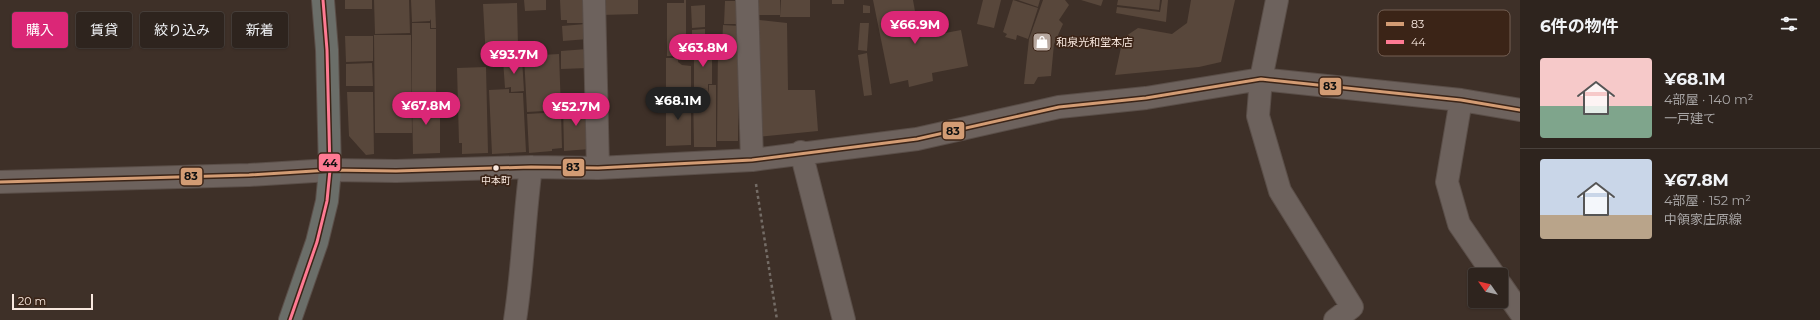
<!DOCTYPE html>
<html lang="ja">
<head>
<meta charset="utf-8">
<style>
	body { margin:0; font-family:Montserrat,"Noto Sans JP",sans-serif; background:#3a302b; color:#f1f3f6; height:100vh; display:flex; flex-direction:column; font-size:15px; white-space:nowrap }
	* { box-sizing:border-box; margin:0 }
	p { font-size:13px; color:#a7a4a4 }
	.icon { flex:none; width:22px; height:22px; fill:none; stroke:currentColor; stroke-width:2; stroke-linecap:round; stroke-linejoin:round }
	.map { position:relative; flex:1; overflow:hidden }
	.panel { display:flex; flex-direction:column; background:#2e241e; width:300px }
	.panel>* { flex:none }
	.top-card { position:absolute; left:12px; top:12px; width:380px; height:36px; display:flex; gap:8px }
	.needle { width:26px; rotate:304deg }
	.tools { position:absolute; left:1468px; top:268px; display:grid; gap:8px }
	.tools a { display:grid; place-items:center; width:40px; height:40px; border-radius:4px; background:#2e241e; box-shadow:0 1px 3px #0004,0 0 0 1px #49413c; font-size:20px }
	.scale { position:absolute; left:12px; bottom:10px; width:81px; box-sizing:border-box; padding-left:4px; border:2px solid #f8e8df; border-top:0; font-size:11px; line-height:14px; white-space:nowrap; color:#f8e8df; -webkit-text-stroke:3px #3b2417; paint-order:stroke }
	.price { position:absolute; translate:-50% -34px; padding:0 9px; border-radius:14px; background:#db2777; color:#fff; font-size:13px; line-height:26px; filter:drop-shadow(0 1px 2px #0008) }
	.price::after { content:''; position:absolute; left:50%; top:24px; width:12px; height:9px; margin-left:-6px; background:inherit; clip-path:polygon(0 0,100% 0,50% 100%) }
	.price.on { background:#222; color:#fff }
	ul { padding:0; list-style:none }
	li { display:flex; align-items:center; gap:12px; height:100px; padding:0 20px }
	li+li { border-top:1px solid #49413c }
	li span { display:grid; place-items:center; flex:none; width:112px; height:80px; border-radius:4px; color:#555 }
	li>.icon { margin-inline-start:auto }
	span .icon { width:48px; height:48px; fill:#fffc; stroke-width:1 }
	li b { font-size:17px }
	h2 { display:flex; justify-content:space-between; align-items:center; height:48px; padding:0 20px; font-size:17px }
	.tag { padding:0 14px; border-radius:4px; background:#2e241e; box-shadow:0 1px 3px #0004,0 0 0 1px #49413c; font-size:14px; line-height:36px }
	.tag.on { background:#db2777; color:#fff }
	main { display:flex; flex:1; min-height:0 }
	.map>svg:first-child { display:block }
	.building { fill:#58473b }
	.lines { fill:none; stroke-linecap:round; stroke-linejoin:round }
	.minor-casing { stroke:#5a4e48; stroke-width:24 }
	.major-casing { stroke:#5a4e48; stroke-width:24 }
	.path { stroke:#746c66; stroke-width:2.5; stroke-dasharray:3 3; stroke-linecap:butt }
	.minor { stroke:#6d625d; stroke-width:22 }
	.major { stroke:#6b6e69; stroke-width:22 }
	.bus-1-casing { stroke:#3b2417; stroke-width:6 }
	.bus-2-casing { stroke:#3b2417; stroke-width:6 }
	.bus-1 { stroke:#d39c74; stroke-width:3 }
	.bus-2 { stroke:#fe7a93; stroke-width:3 }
	.bus-dot { fill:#f8e8df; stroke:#3b2417; stroke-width:1.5 }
	.labels { text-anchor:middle; stroke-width:3.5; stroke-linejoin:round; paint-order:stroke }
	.bus-label { font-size:10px; fill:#f8e8df; stroke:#3b2417 }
	.poi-label { font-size:11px; fill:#f8e8df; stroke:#3b2417; text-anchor:start }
	.key { fill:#3b2417; stroke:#745f53; stroke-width:1 }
	.key-label { font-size:11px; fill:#f8e8df }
	.line-badge { stroke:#3b2417; stroke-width:1.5 }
	.pale-badge-label { font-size:11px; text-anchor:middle; font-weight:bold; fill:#111 }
</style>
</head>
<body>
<main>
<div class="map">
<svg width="1520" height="320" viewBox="0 0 1520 320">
	<rect width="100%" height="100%" fill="#3e3028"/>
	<path class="building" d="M 345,0 L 372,0 L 372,9 L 345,9 Z
		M 374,0 L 409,0 L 410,33 L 375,34 Z
		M 411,0 L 435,0 L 436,28 L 431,28 L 431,19 L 430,21 L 412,22 Z
		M 524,0 L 546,0 L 546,10 L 525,11 Z
		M 560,0 L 587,0 L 588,23 L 567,23 L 567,20 L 561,20 Z
		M 601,0 L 638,0 L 638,14 L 601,15 Z
		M 684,0 L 686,0 L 686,56 L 667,56 L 667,3 L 684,3 Z
		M 755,0 L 780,0 L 780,15 L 755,15 Z
		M 781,0 L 810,0 L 810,17 L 780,17 Z
		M 832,0 L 844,0 L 844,4 L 832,4 Z
		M 873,0 L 913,0 L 919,34 L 924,37 L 961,30 L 968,66 L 932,73 L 933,81 L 909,87 L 908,80 L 890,84 Z
		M 983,0 L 1001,0 L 994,28 L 977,24 Z
		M 1013,0 L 1038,8 L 1028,39 L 1017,35 L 1016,40 L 1005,37 L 1007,34 L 1003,32 Z
		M 1018,0 L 1040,0 L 1038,7 Z
		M 1043,0 L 1065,0 L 1069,5 L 1059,20 L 1063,24 L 1054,44 L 1051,76 L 1038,77 L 1034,84 L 1024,84 L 1029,39 Z
		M 1081,0 L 1103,0 L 1101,6 Z
		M 1118,0 L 1160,0 L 1159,10 L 1117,5 Z
		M 1162,0 L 1168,0 L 1166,22 L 1116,13 L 1117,7 L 1160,12 Z
		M 1191,0 L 1235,0 L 1221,62 L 1199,67 L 1115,75 L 1123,38 L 1138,28 L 1172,34 L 1187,23 Z
		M 725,1 L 740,1 L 739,24 L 724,24 Z
		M 517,3 L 518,46 L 511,46 L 511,58 L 486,59 L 483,4 Z
		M 705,5 L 705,27 L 692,28 L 691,6 Z
		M 863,5 L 870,6 L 870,13 L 863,13 Z
		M 759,20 L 787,23 L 788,90 L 815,90 L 818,131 L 758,137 L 762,104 L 753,98 L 753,88 L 761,83 Z
		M 412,23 L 430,23 L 430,29 L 436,29 L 436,98 L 412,99 Z
		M 860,23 L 869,23 L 867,51 L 858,50 Z
		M 586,24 L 588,39 L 563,41 L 562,26 Z
		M 723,25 L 740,26 L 739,46 L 722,46 Z
		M 705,29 L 705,37 L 692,38 L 692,30 Z
		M 374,35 L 411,35 L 412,133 L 375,133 Z
		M 345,36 L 373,36 L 373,61 L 346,62 Z
		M 694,45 L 703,45 L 703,51 L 712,51 L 712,84 L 708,84 L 708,89 L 694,88 Z
		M 718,47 L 739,47 L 738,141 L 717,141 Z
		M 587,49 L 588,68 L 561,69 L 561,51 Z
		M 867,53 L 872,95 L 864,96 L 858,55 Z
		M 559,54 L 561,110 L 527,112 L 524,56 Z
		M 666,58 L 678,58 L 678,62 L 682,65 L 691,66 L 691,97 L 673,97 L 673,91 L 666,91 Z
		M 522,59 L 524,91 L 511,92 L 511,87 L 505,88 L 503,60 Z
		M 372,63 L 373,86 L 346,86 L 346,64 Z
		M 486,67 L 488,153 L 462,154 L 462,143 L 459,143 L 457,68 Z
		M 709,85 L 716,85 L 716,147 L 694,147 L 693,89 L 708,89 L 709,93 Z
		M 509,89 L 509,93 L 523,93 L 526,152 L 492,154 L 489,90 Z
		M 347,92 L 373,92 L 374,154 L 366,155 L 349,136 Z
		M 666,92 L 672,92 L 672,99 L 691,98 L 691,145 L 666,146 Z
		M 440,99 L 440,153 L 413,154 L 412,100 Z
		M 586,103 L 590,149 L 564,151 L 563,104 Z
		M 561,112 L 562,148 L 552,149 L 552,151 L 529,153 L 527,114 Z"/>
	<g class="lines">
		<g class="minor-casing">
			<path id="minor" d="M 594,0 L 598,168
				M 747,0 L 752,160
				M 1277,0 L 1261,79 L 1258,116 L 1280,191 L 1352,307 L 1335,320
				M 1461,100 L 1447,182 L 1459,224 L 1494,275
				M 801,152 L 844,320
				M 0,182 L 249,175 L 330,170 L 396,171 L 531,167 L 598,168 L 752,160 L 917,139 L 1059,107 L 1146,98 L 1261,79 L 1461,100 L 1520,110
				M 1501,285 L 1520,312
				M 515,320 C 523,269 524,218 531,167"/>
		</g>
		<g class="major-casing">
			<path id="major" d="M 290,320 L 317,242 L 327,201 L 330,170 L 327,50 L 323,0"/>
		</g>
		<path class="path" d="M 756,184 L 777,320"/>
		<use href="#minor" class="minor"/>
		<use href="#major" class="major"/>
		<g class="bus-1-casing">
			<path id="bus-1" d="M 0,182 L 249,175 L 330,170 L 396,171 L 531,167 L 598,168 L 752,160 L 917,139 L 1059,107 L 1146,98 L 1261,79 L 1461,100 L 1520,110"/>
		</g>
		<g class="bus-2-casing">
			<path id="bus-2" d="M 290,320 L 317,242 L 327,201 L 330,170 L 327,50 L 323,0"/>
		</g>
		<use href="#bus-1" class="bus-1"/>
		<use href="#bus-2" class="bus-2"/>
	</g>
	<defs>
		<g id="shop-square" transform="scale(1)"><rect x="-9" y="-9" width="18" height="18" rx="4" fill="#b7a89f" stroke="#3b2417"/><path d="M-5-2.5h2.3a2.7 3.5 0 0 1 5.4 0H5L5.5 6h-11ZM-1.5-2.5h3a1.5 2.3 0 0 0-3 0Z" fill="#fff"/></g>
	</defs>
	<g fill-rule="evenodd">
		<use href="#shop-square" x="1042" y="42"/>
	</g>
	<circle class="bus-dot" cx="496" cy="168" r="3.5"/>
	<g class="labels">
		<g class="bus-label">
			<text x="496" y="184">中本町</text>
		</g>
		<g class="poi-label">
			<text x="1056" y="46">和泉光和堂本店</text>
		</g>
	</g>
	<rect x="1378" y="10" width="132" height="46" rx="6" class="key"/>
	<rect x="1386" y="22" width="18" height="4" fill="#d39c74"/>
	<rect x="1386" y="40" width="18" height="4" fill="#fe7a93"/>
	<g class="key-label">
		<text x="1411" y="28">83</text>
		<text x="1411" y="46">44</text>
	</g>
	<g class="line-badge">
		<rect x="1319" y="77" width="23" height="19" rx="4" fill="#d39c74"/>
		<rect x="942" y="121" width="23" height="19" rx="4" fill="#d39c74"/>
		<rect x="318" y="153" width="23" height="19" rx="4" fill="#fe7a93"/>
		<rect x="562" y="158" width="23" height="19" rx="4" fill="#d39c74"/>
		<rect x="180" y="167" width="23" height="19" rx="4" fill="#d39c74"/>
	</g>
	<g class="pale-badge-label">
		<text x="1330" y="90">83</text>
		<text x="953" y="135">83</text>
		<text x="330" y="167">44</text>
		<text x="573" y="171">83</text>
		<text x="191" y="180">83</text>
	</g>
</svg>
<div class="tools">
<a><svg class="needle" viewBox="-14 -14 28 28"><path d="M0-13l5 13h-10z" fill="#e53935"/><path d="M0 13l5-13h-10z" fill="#a7a4a4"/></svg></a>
</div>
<div class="scale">20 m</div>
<b class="price" style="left:915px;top:45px">¥66.9M</b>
<b class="price" style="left:703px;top:68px">¥63.8M</b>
<b class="price" style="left:514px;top:75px">¥93.7M</b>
<b class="price on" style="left:678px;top:121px">¥68.1M</b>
<b class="price" style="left:426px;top:126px">¥67.8M</b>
<b class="price" style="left:576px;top:127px">¥52.7M</b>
<div class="top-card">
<a class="tag on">購入</a>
<a class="tag">賃貸</a>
<a class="tag">絞り込み</a>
<a class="tag">新着</a>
</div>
</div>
<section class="panel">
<h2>6件の物件<svg class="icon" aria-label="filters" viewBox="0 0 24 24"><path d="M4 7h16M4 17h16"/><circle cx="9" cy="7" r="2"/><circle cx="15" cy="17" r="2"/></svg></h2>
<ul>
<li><span style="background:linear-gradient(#f6c9c9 60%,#7fa58c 0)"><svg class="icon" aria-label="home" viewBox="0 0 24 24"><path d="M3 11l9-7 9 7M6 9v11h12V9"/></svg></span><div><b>¥68.1M</b><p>4部屋 · 140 m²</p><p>一戸建て</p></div></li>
<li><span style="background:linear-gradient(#c9d6e8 70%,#b9a48a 0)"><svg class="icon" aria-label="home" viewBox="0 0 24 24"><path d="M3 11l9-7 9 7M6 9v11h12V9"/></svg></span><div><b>¥67.8M</b><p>4部屋 · 152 m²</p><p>中領家庄原線</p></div></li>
</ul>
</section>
</main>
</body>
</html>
